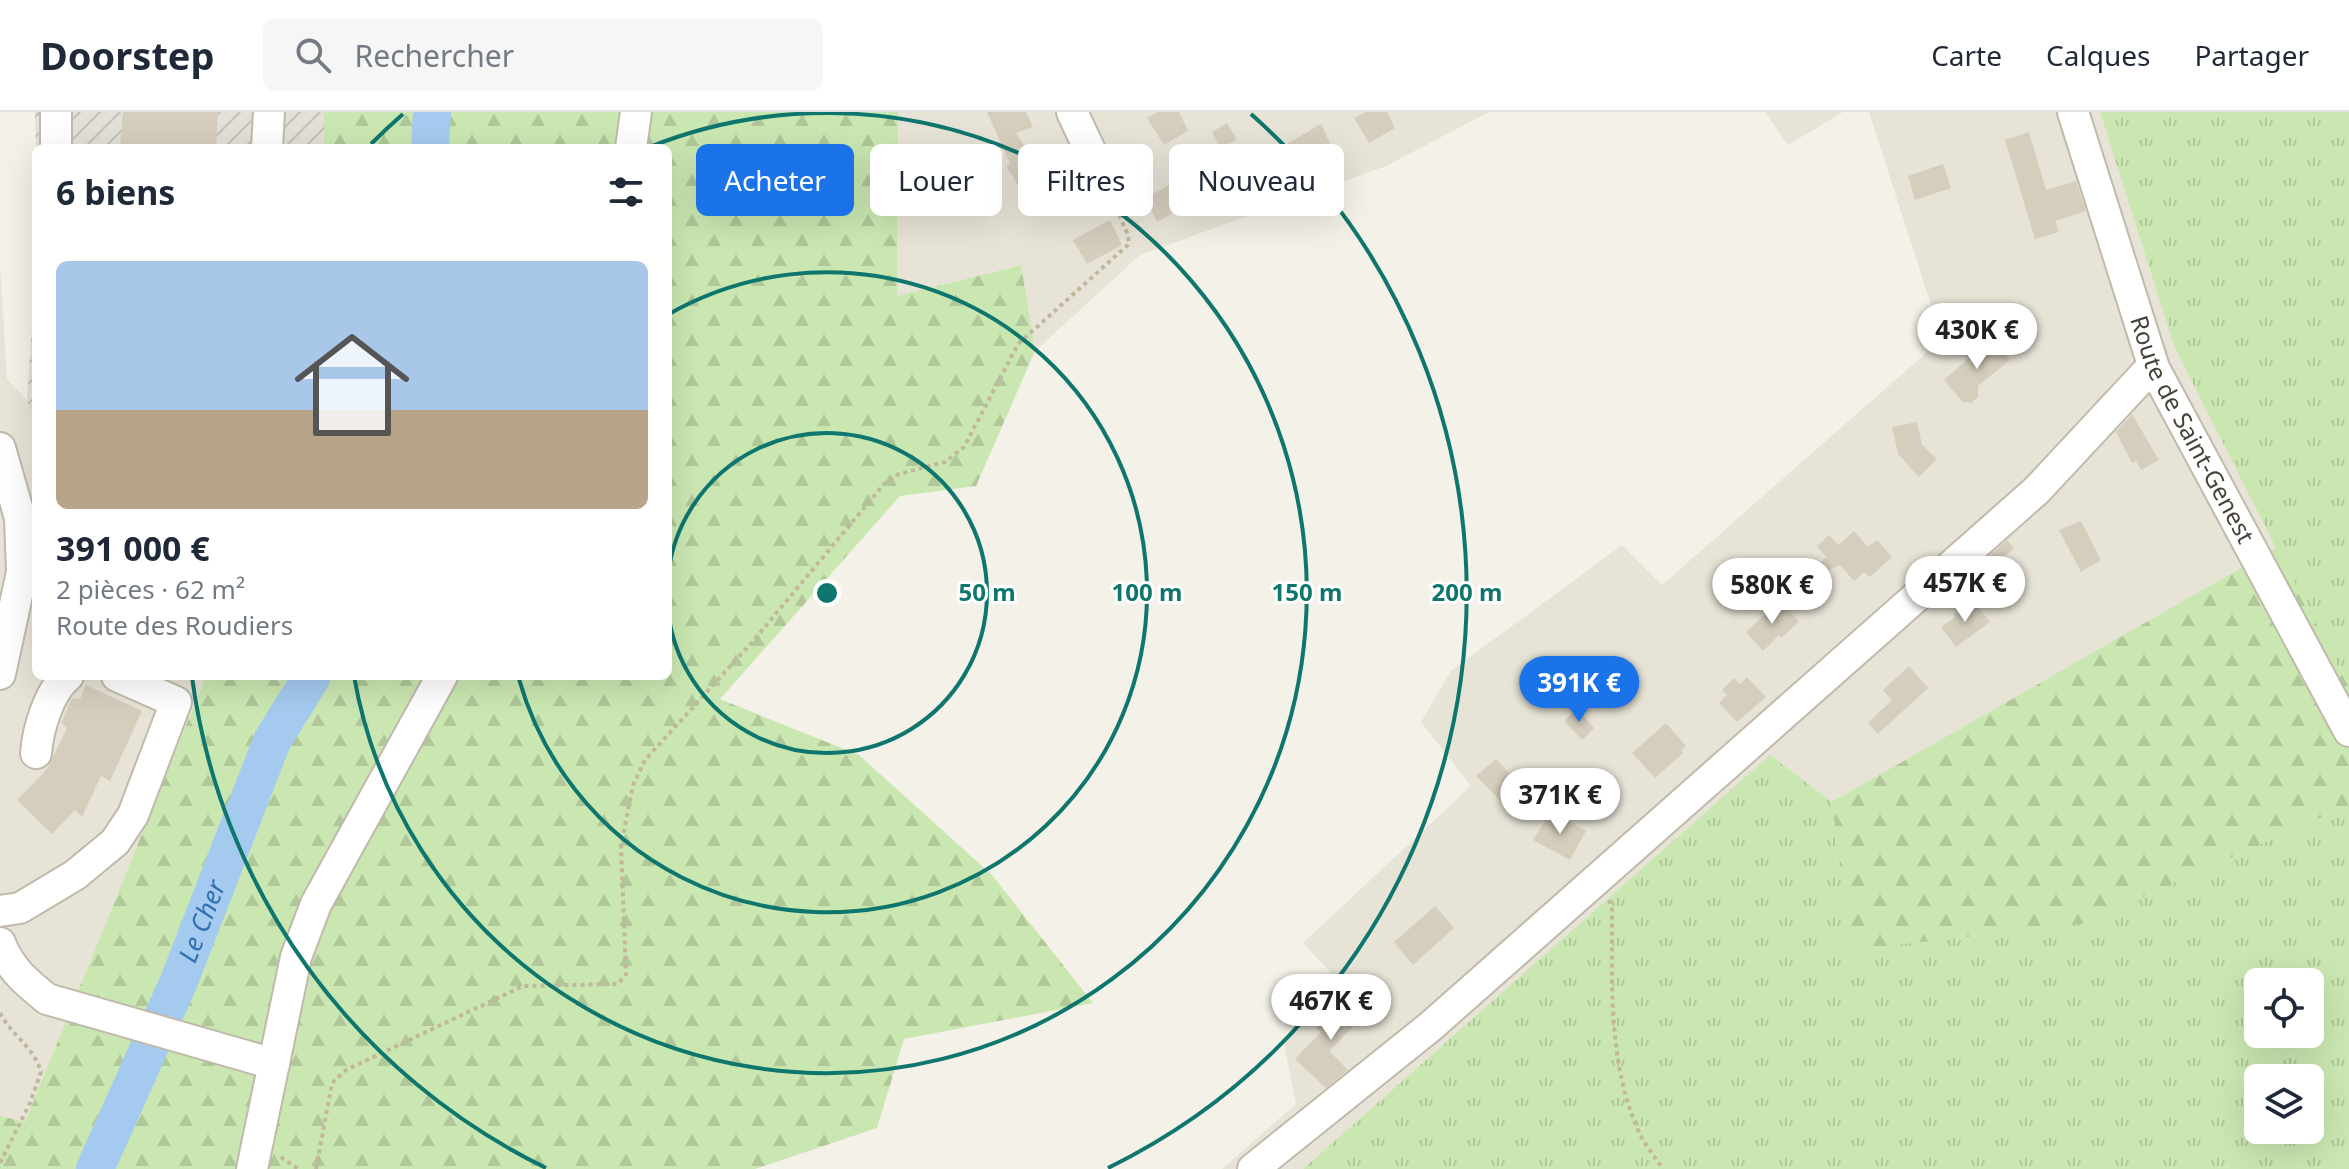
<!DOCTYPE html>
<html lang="fr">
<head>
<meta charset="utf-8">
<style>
	body { margin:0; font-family:"Noto Sans",sans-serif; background:#f6f6f7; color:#1f2937; height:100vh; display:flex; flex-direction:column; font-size:30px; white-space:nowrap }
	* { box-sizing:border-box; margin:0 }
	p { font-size:26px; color:#747a83 }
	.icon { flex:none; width:44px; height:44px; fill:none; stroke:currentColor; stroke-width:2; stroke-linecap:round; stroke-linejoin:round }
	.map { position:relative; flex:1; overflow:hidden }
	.drawer { position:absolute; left:32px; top:32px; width:640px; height:536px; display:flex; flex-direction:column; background:#fff; border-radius:12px; box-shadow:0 8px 32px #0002 }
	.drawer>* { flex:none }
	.banner { position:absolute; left:696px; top:32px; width:760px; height:72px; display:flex; gap:16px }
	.tools { position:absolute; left:2244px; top:856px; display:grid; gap:16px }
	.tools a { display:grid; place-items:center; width:80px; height:80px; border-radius:12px; background:#fff; box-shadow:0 8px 32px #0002; font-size:40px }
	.price { position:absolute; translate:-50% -68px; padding:0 18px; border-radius:28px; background:#fff; color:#222; font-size:26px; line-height:52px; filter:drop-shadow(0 2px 4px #0008) }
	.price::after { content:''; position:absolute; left:50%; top:48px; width:24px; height:18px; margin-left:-12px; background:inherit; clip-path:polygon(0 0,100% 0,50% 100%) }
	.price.active { background:#1a73e8; color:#fff }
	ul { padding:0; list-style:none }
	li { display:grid; align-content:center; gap:16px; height:424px; padding:0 24px }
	li span { display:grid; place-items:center; height:248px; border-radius:12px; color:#555 }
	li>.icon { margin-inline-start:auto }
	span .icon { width:144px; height:144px; fill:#fffc; stroke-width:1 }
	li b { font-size:34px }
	h2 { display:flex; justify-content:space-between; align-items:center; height:96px; padding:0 24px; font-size:34px }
	.tag { padding:0 28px; border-radius:12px; background:#fff; box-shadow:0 8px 32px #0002; font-size:28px; line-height:72px }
	.tag.active { background:#1a73e8; color:#fff }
	header { display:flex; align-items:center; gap:48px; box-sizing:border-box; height:112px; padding:0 40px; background:#fff; border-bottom:2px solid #e0e1e3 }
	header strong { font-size:38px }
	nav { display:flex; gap:44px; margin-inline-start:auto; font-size:28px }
	.search { width:560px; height:72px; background:#f6f6f7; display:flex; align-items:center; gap:20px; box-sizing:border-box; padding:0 28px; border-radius:12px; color:#747a83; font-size:30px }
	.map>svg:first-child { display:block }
	.residential { fill:#e7e3d6 }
	.industrial { fill:url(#industrial-furrows) }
	.grass { fill:url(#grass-tufts); fill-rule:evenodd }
	.forest { fill:url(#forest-firs) }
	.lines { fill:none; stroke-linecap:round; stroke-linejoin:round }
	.river { stroke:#a5caef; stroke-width:38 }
	.building { fill:#d5cebd }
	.minor-casing { stroke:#bfbaaa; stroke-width:34 }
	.path { stroke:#c0b79c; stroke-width:4; stroke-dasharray:4 4; stroke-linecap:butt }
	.minor { stroke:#fff; stroke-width:30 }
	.ring { fill:none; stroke:#0f766e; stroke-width:4 }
	.labels { text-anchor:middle; stroke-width:6; stroke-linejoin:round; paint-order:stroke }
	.street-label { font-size:24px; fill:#474237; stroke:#fff }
	.water-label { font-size:26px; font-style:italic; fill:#3170b1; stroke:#fff }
	.centre { fill:#0f766e; stroke:#fff; stroke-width:4 }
	.ring-label { font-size:24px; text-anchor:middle; font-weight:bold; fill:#0f766e; stroke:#fff; stroke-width:6; stroke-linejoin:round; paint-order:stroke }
</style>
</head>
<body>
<header>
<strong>Doorstep</strong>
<div class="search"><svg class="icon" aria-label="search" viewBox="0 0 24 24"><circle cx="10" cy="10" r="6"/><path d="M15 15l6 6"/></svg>Rechercher</div>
<nav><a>Carte</a><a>Calques</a><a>Partager</a></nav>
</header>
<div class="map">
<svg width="2349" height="1057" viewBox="0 0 2349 1057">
	<defs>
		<pattern id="industrial-furrows" width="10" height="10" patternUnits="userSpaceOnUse" patternTransform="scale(2)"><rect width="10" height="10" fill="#e3e0d9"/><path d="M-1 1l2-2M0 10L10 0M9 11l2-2" fill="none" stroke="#c4c1bb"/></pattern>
		<pattern id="grass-tufts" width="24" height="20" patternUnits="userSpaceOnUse" patternTransform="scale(2)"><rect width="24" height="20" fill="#cae7b1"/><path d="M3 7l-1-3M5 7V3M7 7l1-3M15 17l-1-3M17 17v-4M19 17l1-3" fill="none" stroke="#afc799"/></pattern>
		<pattern id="forest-firs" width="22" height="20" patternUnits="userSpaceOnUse" patternTransform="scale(2)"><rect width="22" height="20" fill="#cae7b1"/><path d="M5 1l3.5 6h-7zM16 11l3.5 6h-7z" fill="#afc799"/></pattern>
	</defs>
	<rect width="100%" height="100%" fill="#f4f1e8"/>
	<path class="residential" d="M 898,0 L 1489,0 L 1386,54 L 1140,143 L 1035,239 L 1020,153 L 897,184 Z
		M 1765,0 L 1843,0 L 1788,33 Z
		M 1869,0 L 2100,0 L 2174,234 L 2277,436 L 1832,690 L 1769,644 L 1303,1057 L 1222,1057 L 1296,992 L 1283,927 L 1343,874 L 1303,831 L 1471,674 L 1421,610 L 1451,559 L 1622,433 L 1662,473 L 1942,227 Z
		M 0,151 L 7,267 L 27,288 L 36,320 L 36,564 L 206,564 L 25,1010 L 0,1004 Z"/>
	<path class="industrial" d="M 35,0 L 324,0 L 324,36 L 36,36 L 36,39 Z
		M 36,157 L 36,320 L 27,288 Z"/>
	<path class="grass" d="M 2100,0 L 2349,0 L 2349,1057 L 1303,1057 L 1770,643 L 1832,690 L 2276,436 L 2174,234 ZM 2258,870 L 2310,870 L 2310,922 L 2258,922 ZM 2258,966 L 2310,966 L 2310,1018 L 2258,1018 Z"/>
	<path class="forest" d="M 324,0 L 898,0 L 897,184 L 1021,153 L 1035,239 L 976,374 L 900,384 L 720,587 L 859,643 L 992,763 L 1093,891 L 904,927 L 877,1016 L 755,1057 L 0,1057 L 0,1004 L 25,1010 L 206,564 L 668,564 L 668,36 L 324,36 Z
		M 2277,436 L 2349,576 L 2349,693 L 2082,812 L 1851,838 L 1832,690 Z"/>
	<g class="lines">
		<g class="river">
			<path d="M 430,36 L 432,0"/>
			<path id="s1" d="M 95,1057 L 179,869 L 272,629 L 312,564"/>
		</g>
	</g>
	<path class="building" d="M 123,0 L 218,0 L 216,36 L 120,36 Z
		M 987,0 L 1026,0 L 1033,15 L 1016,21 L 1056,82 L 1033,97 L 1006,54 L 1010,52 Z
		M 1158,0 L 1179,0 L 1188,19 L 1164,33 L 1147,6 Z
		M 1365,0 L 1387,0 L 1395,16 L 1369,31 L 1354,6 Z
		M 1227,11 L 1237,28 L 1220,35 L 1212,20 Z
		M 1321,12 L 1332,36 L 1264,73 L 1249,47 L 1264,37 L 1268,43 Z
		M 2029,20 L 2046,78 L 2076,69 L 2086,99 L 2055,109 L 2059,120 L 2035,127 L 2005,28 Z
		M 1943,52 L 1951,76 L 1915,88 L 1908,64 Z
		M 1173,71 L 1186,94 L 1157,110 L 1145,86 Z
		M 1110,108 L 1122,133 L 1087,152 L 1073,128 Z
		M 1991,226 L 2010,248 L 1978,274 L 1978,285 L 1971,291 L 1963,290 L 1944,268 Z
		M 2132,302 L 2159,348 L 2141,358 L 2136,349 L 2132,351 L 2116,320 Z
		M 1917,310 L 1922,333 L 1937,347 L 1919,365 L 1898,342 L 1892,315 Z
		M 2081,409 L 2101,448 L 2081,460 L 2059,418 Z
		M 1854,419 L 1868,435 L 1877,428 L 1892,445 L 1870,465 L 1864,460 L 1854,469 L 1840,453 L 1807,468 L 1805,465 L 1826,445 L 1817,434 L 1829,423 L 1839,433 Z
		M 2007,428 L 2014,436 L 1990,458 L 1983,450 Z
		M 1780,488 L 1799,510 L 1781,526 L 1779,523 L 1763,539 L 1746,520 Z
		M 1973,488 L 1990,510 L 1956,535 L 1941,515 L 1955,505 L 1954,502 Z
		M 1909,554 L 1928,576 L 1878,622 L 1868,611 L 1892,588 L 1883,578 Z
		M 1747,565 L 1766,585 L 1737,610 L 1719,591 L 1727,583 L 1722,578 L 1734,566 L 1740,572 Z
		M 86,573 L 142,599 L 110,669 L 101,664 L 82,705 L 75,698 L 52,722 L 17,688 L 47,657 L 67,616 L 61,611 L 72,586 L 80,587 Z
		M 1577,597 L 1594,616 L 1582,628 L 1564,609 Z
		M 1666,611 L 1686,634 L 1681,639 L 1683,641 L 1655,666 L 1632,641 Z
		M 1496,647 L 1523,676 L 1505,693 L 1476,664 Z
		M 1551,699 L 1586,719 L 1570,748 L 1533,728 Z
		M 1435,794 L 1454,816 L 1413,853 L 1394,830 Z
		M 1350,882 L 1369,899 L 1329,939 L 1348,958 L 1326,976 L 1295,947 L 1321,920 L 1316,916 Z"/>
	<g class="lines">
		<g class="minor-casing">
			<g id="minor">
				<path d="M 56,0 L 56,36"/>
				<path d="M 1072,0 L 1096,51"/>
				<path id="s2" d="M 2073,0 L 2154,256 L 2349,619"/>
				<path d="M 267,36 L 269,0"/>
				<path d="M 631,36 L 636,0"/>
				<path d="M 0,336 L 20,406 L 22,460 L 0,562"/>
				<path d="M 36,641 C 38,617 49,579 68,564"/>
				<path d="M 0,799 L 20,796 L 75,763 L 115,730 L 133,703 L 176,590 L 117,564"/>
				<path d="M 0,831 C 10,857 26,870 47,887 L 274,952"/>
				<path d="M 252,1057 L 296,845 L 316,792 L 442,564"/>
				<path d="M 1253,1057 L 1431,914 L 2037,378 L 2146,261 L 2154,256"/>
			</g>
		</g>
		<path class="path" d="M 1609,788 L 1612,798 C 1612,869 1608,954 1639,1020 C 1645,1033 1655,1045 1663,1057
			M 0,901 C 11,923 34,935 41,960 L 30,991 L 0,1051
			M 281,1045 L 298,1057
			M 316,1057 L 332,971 L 346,958 L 523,874 L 618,872 L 626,862 L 621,734 L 633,673 L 645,648 L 754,528 L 884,372 L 899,362 L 945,350 L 964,335 L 1018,232 L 1129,132 L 1128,123 L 1105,71"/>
		<use href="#minor" class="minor"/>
	</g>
	<g class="ring">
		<path d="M668 463A160 160 0 1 1 668 499"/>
		<path d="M669 202A320 320 0 1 1 519 567"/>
		<path d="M647 36A480 480 0 1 1 354 564"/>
		<path d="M546 1056A640 640 0 0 1 192 565M371 32A640 640 0 0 1 403 2M1251 2A640 640 0 0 1 1108 1056"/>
	</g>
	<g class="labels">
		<g class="street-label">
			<text dy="8" stroke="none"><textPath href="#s2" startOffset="340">Route de Saint-Genest</textPath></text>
		</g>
		<g class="water-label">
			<text dy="9" stroke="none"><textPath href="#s1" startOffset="270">Le Cher</textPath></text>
		</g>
	</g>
	<circle cx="827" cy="481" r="12" class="centre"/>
	<g class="ring-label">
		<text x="987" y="489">50 m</text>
		<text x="1147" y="489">100 m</text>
		<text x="1307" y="489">150 m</text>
		<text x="1467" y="489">200 m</text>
	</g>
</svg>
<div class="tools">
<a><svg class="icon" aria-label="locate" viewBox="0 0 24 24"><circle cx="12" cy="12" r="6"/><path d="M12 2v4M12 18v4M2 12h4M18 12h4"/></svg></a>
<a><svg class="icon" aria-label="layers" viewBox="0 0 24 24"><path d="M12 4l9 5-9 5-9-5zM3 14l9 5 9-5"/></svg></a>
</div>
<b class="price" style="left:1977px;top:259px">430K €</b>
<b class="price" style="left:1965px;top:512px">457K €</b>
<b class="price" style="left:1772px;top:514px">580K €</b>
<b class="price active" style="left:1579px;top:612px">391K €</b>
<b class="price" style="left:1560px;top:724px">371K €</b>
<b class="price" style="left:1331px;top:930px">467K €</b>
<div class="banner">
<a class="tag active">Acheter</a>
<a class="tag">Louer</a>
<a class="tag">Filtres</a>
<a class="tag">Nouveau</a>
</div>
<section class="drawer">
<h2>6 biens<svg class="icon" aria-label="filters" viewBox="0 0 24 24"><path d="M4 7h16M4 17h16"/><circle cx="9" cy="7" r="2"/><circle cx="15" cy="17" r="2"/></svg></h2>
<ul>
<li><span style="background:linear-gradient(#a9c7e8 60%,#b9a48a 0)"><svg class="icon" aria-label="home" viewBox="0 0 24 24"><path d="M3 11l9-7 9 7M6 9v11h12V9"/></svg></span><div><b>391 000 €</b><p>2 pièces · 62 m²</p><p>Route des Roudiers</p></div></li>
</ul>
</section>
</div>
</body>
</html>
